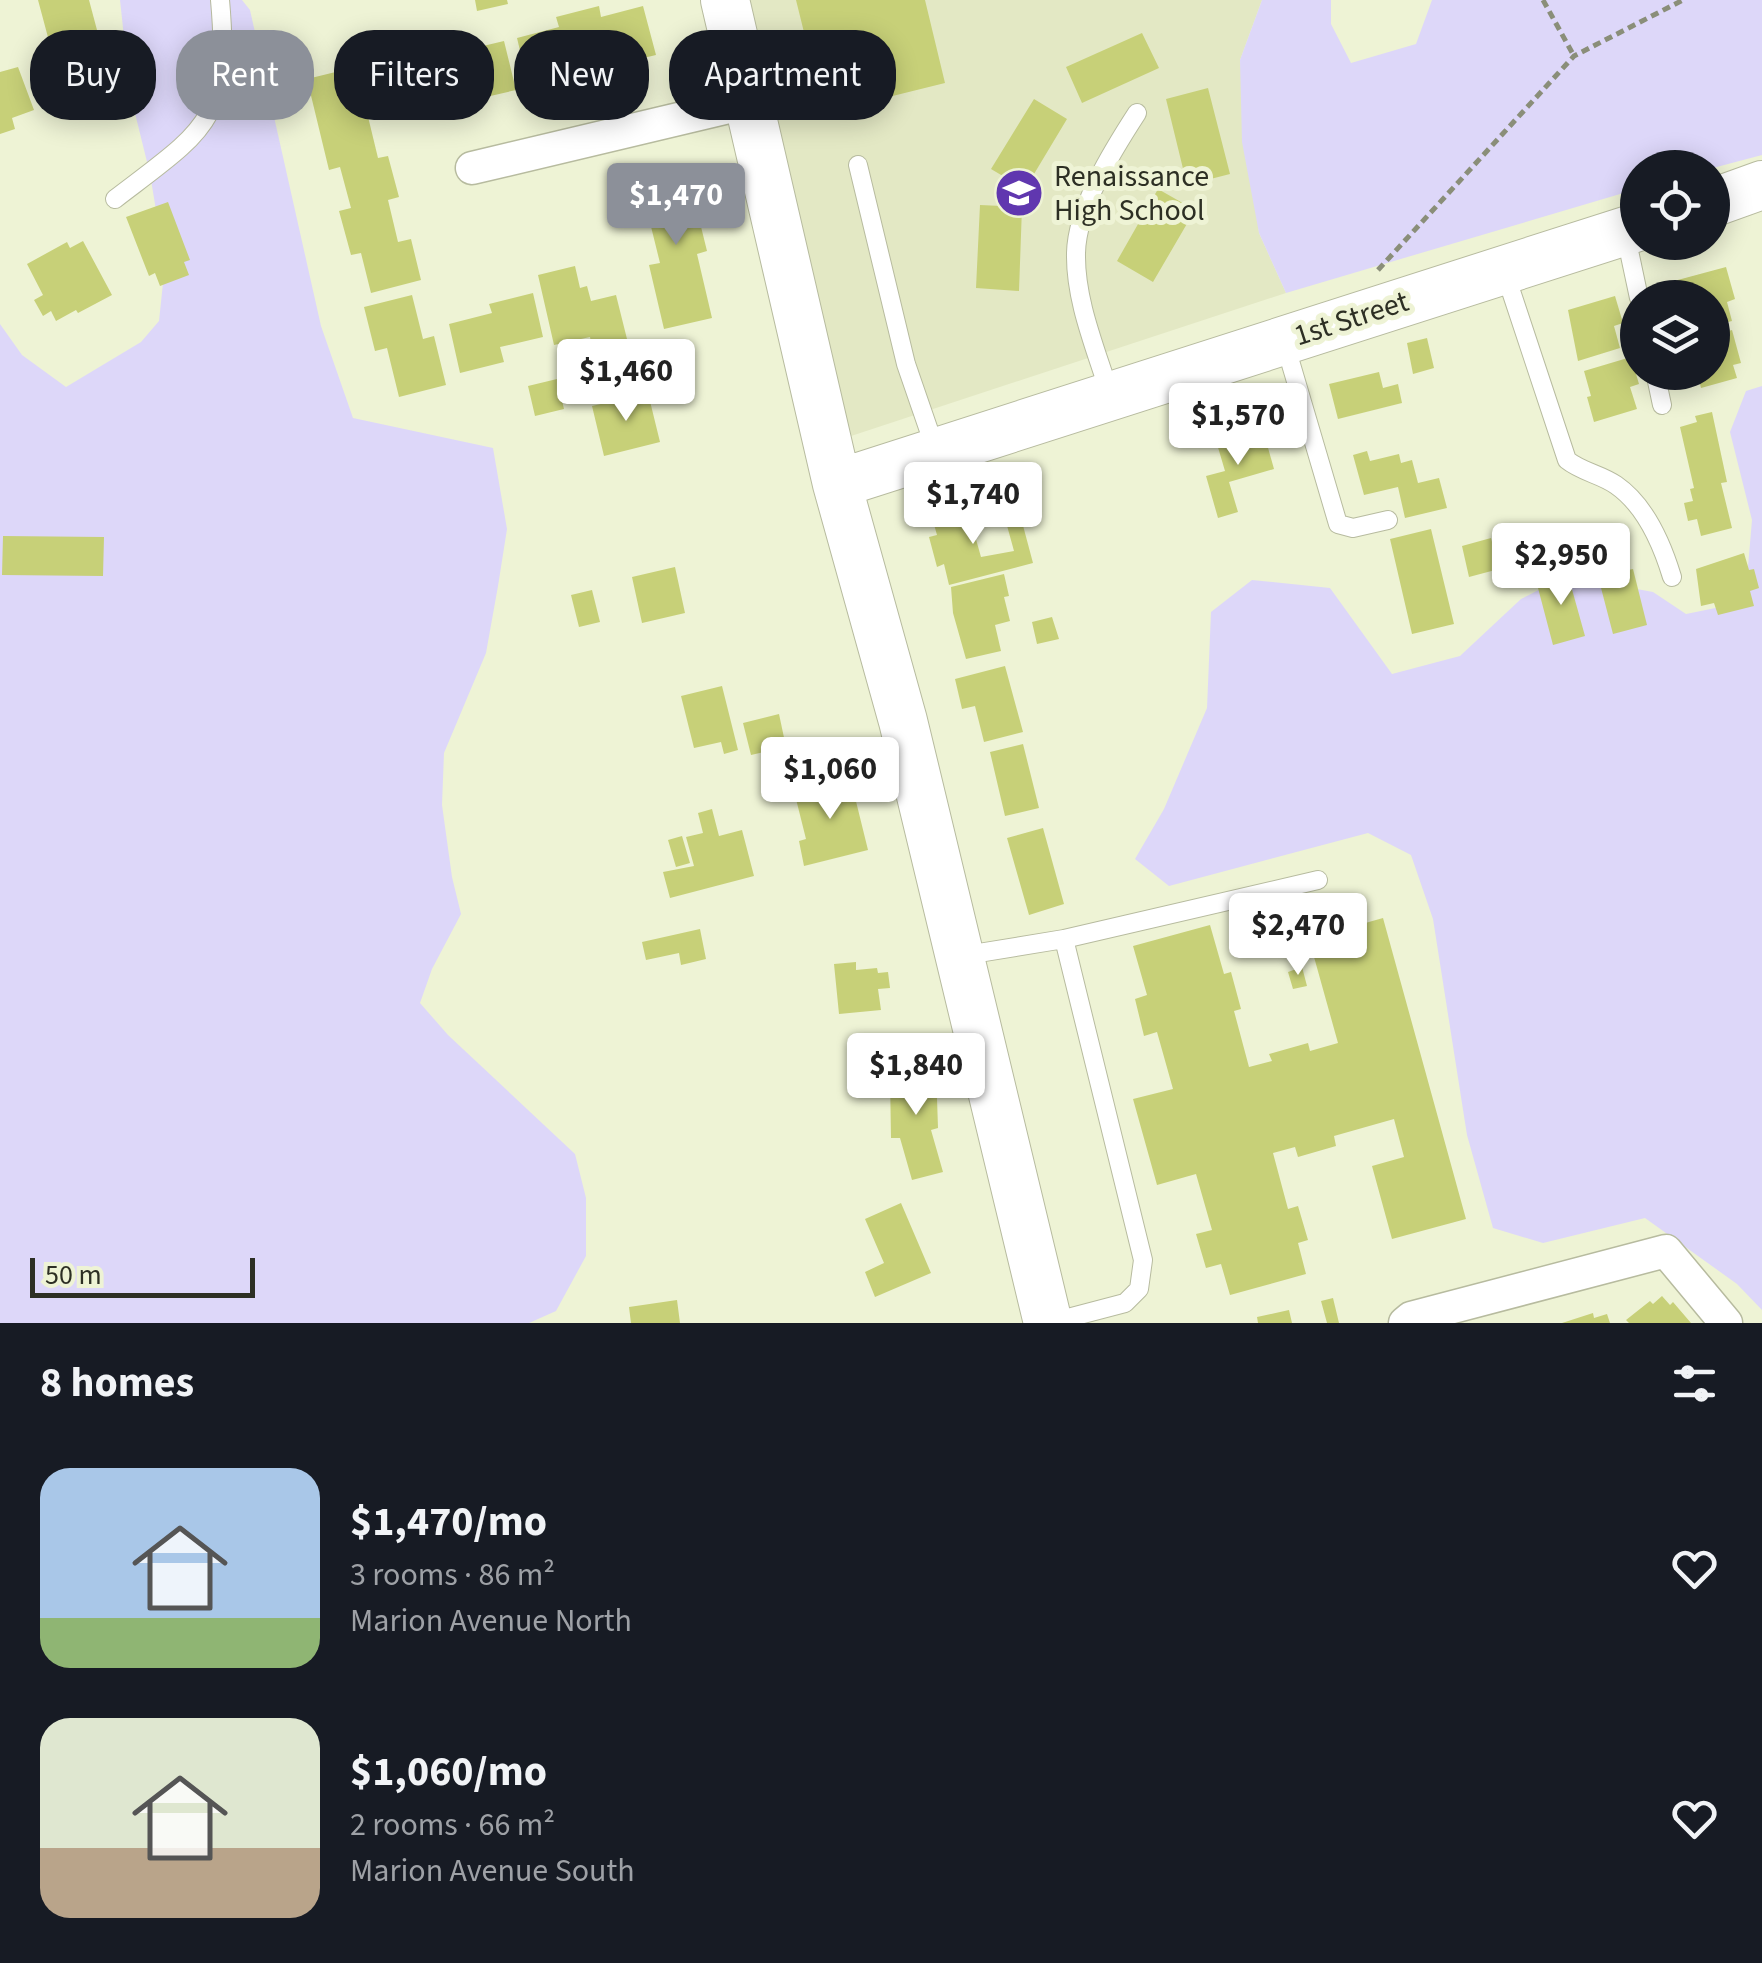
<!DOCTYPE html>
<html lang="en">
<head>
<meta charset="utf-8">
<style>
	body { margin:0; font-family:"Source Sans 3",sans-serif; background:#20242c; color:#f1f3f6; height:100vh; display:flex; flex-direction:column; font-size:38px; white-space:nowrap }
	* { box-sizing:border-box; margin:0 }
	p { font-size:32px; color:#9ea1a6 }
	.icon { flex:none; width:55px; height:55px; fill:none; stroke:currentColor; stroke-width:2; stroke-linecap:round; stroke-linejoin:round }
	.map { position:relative; height:1323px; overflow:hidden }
	.drawer { display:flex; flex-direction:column; background:#171b24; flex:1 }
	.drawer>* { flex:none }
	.hud { position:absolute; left:30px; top:30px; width:1000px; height:90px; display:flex; gap:20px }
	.fabs { position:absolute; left:1620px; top:150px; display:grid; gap:20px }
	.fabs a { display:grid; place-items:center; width:110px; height:110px; border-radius:50%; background:#171b24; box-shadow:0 5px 25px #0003; font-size:50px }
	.scale { position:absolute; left:30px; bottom:25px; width:225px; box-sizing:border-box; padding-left:10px; border:5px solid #2d2f24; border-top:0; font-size:28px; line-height:35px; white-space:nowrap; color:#2d2f24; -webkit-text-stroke:8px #eef3d5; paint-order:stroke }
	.price { position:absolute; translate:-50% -85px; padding:0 22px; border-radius:10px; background:#fff; color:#222; font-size:32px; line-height:65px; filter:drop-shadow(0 2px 5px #0008) }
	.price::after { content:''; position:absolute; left:50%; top:60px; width:30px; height:22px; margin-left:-15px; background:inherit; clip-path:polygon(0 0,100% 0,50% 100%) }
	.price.current { background:#8c9099; color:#fff }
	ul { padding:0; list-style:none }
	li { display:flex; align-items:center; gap:30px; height:250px; padding:0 40px }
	li span { display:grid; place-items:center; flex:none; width:280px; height:200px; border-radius:30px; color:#555 }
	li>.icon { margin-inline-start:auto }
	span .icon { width:120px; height:120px; fill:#fffc; stroke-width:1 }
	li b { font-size:42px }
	h2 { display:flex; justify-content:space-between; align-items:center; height:120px; padding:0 40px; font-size:42px }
	.tag { padding:0 35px; border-radius:40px; background:#171b24; box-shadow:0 5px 25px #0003; font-size:35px; line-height:90px }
	.tag.current { background:#8c9099; color:#fff }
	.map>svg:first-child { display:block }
	.built { fill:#e3e8c4 }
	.green { fill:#ddd7f9 }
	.building { fill:#c7d078 }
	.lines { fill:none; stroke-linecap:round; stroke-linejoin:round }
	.service-casing { stroke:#b7bb9f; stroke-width:20 }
	.minor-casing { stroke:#b7bb9f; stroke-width:35 }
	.secondary-casing { stroke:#b7bb9f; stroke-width:50 }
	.path { stroke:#8a8e79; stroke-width:5; stroke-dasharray:8 5; stroke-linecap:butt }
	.service { stroke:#fff; stroke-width:18 }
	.minor { stroke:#fff; stroke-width:32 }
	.secondary { stroke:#fff; stroke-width:48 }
	.labels { text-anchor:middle; stroke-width:10; stroke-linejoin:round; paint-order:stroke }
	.poi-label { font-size:30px; fill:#2d2f24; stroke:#eef3d5; text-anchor:start }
	.street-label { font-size:30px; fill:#2d2f24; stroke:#eef3d5 }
</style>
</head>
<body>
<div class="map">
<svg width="1762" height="1323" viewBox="0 0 1762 1323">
	<rect width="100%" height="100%" fill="#eef3d5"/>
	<path class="built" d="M 739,0 L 1262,0 L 1240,60 L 1259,233 L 1286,293 L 845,438 Z"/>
	<path class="green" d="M 120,0 L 242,0 L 250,10 L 321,326 L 353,418 L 493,448 L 507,529 L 498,586 L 486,653 L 444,753 L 442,805 L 452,877 L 461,914 L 432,969 L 420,1003 L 448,1035 L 575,1154 L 586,1198 L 586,1256 L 556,1311 L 529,1323 L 0,1323 L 0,324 L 22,355 L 66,387 L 141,342 L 159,321 L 165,264 L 150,174 L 130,93 Z
		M 1262,0 L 1331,0 L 1331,24 L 1351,63 L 1416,44 L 1432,0 L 1762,0 L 1762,155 L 1713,168 L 1638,168 L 1637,189 L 1286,293 L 1259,233 L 1242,142 L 1240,60 Z
		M 1762,386 L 1762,1310 L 1737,1284 L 1645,1218 L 1543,1243 L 1493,1228 L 1467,1135 L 1433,919 L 1411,855 L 1368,833 L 1169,886 L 1135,859 L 1164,809 L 1207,708 L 1211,612 L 1252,580 L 1330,588 L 1392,674 L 1460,656 L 1521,599 L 1566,576 L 1653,592 L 1686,614 L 1745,602 L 1752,520 L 1730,432 L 1746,391 Z"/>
	<path class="building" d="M 38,0 L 89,0 L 101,45 L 47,59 L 43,42 L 49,41 Z
		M 475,0 L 507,0 L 508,4 L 477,11 Z
		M 796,0 L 925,0 L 945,83 L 824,113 Z
		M 599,6 L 601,17 L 643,6 L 656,55 L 614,65 L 611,55 L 569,66 L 572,77 L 529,88 L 517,38 L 559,27 L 556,17 Z
		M 1142,33 L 1159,68 L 1082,103 L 1066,67 Z
		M 459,41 L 462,51 L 504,41 L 516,90 L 473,100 L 470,89 L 427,100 L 430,110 L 387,120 L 376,72 L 418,61 L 416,51 Z
		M 18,67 L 34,110 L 12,118 L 15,129 L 0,134 L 0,72 Z
		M 356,67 L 378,158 L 388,156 L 399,197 L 388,200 L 398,242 L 411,239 L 421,280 L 371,293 L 361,253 L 351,255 L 339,211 L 351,208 L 340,167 L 329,170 L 307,79 Z
		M 1208,88 L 1230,174 L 1187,185 L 1166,99 Z
		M 1034,99 L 1067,119 L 1025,189 L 991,169 Z
		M 686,166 L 707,251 L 697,254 L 712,318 L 664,329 L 649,265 L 660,263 L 639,178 Z
		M 1158,189 L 1195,210 L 1153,282 L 1117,261 Z
		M 168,202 L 190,260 L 184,262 L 189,275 L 160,286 L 155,273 L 149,276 L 126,217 Z
		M 980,205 L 1022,207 L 1019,291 L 976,288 Z
		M 83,241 L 112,295 L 78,313 L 76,310 L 56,321 L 51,311 L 43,316 L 34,300 L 43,295 L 27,264 L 67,242 L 70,248 Z
		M 575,266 L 580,288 L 587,286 L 591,301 L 616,295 L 627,339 L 592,348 L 590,337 L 554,345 L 538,275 Z
		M 1726,267 L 1735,299 L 1727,302 L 1732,321 L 1712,326 L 1712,298 L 1678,298 L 1674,281 Z
		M 533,293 L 543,337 L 500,347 L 504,362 L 460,373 L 449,324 L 492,313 L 489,304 Z
		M 412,295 L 423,339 L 434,336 L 446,385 L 399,397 L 387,348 L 375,351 L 364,307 Z
		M 1615,296 L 1623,323 L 1614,326 L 1620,348 L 1578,361 L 1568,310 Z
		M 1732,330 L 1741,363 L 1733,365 L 1737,378 L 1701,388 L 1697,372 L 1712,372 L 1712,336 Z
		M 1427,338 L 1434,368 L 1413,374 L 1407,343 Z
		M 1631,357 L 1639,384 L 1630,387 L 1637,409 L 1594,422 L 1587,397 L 1591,396 L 1584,371 Z
		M 1379,372 L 1383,388 L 1398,384 L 1402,403 L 1338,419 L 1329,384 Z
		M 557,379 L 564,409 L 535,416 L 528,386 Z
		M 648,393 L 660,442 L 604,456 L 592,406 Z
		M 1712,412 L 1727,482 L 1721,483 L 1732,528 L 1701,536 L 1697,519 L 1688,521 L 1684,503 L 1693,501 L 1690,489 L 1694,488 L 1680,427 L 1697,422 L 1695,416 Z
		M 1263,430 L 1274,469 L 1229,482 L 1238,512 L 1218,518 L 1206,476 L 1225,471 L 1217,444 Z
		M 1367,451 L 1370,461 L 1399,454 L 1401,463 L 1412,460 L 1418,483 L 1439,478 L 1447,508 L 1405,518 L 1398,487 L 1364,495 L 1353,455 Z
		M 966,504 L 981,557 L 1014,551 L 1006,522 L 1021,518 L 1033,563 L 949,585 L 944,564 L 937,567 L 929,537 L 937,535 L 931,514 Z
		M 1431,529 L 1454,624 L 1412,634 L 1390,539 Z
		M 3,536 L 104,537 L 103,576 L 2,575 Z
		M 1491,538 L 1499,569 L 1469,577 L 1462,546 Z
		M 1744,553 L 1749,570 L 1754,569 L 1759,588 L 1750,591 L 1754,606 L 1718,615 L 1714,603 L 1701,606 L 1696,569 Z
		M 675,567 L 685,613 L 642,623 L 632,577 Z
		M 1566,568 L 1585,636 L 1553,645 L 1538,588 L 1548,585 L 1545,574 Z
		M 1633,569 L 1647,625 L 1613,634 L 1600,584 L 1616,580 L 1614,573 Z
		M 1004,574 L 1009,596 L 1004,597 L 1010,621 L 995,625 L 1001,651 L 966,659 L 953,613 L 951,587 Z
		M 592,590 L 600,622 L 579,627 L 571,595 Z
		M 1052,617 L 1059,639 L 1037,644 L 1032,622 Z
		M 1005,666 L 1023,732 L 984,742 L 975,706 L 962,709 L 955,679 Z
		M 722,686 L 738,750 L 724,754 L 721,742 L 694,748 L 681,696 Z
		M 779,714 L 786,747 L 751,755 L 743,723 Z
		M 1023,744 L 1039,808 L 1005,816 L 990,752 Z
		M 850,777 L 868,850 L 804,866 L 799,841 L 806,839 L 794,791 Z
		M 712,809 L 719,836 L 742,830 L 754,876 L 670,898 L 663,872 L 694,866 L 686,837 L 703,833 L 698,813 Z
		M 1043,828 L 1064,904 L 1029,915 L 1007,838 Z
		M 682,836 L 690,863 L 676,867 L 668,840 Z
		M 1383,918 L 1466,1219 L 1392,1239 L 1372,1166 L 1404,1157 L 1394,1119 L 1334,1136 L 1336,1146 L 1298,1157 L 1295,1147 L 1273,1153 L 1288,1209 L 1298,1206 L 1308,1240 L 1298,1243 L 1306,1274 L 1230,1295 L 1221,1264 L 1206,1268 L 1196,1234 L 1212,1230 L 1196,1174 L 1157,1185 L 1133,1099 L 1173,1089 L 1157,1032 L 1144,1036 L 1135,999 L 1147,995 L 1133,946 L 1210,925 L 1224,974 L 1231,972 L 1241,1009 L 1234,1011 L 1249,1067 L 1272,1061 L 1269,1054 L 1308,1043 L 1310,1051 L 1338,1043 L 1309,939 Z
		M 700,929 L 706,959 L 681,965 L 679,953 L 646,960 L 642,942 Z
		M 856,962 L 856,970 L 877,968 L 878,973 L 888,972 L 890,988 L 878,989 L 881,1010 L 839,1014 L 834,964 Z
		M 1302,967 L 1307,986 L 1293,989 L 1288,972 Z
		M 916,1065 L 936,1068 L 938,1128 L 931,1130 L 943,1172 L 912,1180 L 900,1138 L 891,1138 L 890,1077 Z
		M 901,1203 L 931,1273 L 875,1297 L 865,1272 L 884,1263 L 865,1219 Z
		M 1662,1296 L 1670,1305 L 1673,1302 L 1691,1323 L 1629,1323 L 1626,1320 L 1650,1301 L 1653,1304 Z
		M 1333,1298 L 1339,1323 L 1327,1323 L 1321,1301 Z
		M 677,1300 L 680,1323 L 631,1323 L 629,1307 Z
		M 1289,1310 L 1292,1323 L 1258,1323 L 1257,1317 Z
		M 1593,1313 L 1594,1318 L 1607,1314 L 1610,1323 L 1562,1323 Z"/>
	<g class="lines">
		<g class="service-casing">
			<path id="service" d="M 858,165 L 906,364 L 936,451
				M 115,199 C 205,130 231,121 220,0
				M 1625,232 L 1639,298
				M 1504,270 L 1567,460 C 1582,472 1600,474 1616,485 C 1645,505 1662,544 1672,577
				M 1285,344 L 1338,524 L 1353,528 L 1388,520
				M 1655,372 L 1662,405
				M 1110,395 C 1096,349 1075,301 1076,253 C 1077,207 1113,150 1137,113
				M 1064,939 L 1318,880
				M 960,956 L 1064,939 L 1143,1260 L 1139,1289 L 1125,1303 L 1049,1323"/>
		</g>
		<g class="minor-casing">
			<path id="minor" d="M 472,168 L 750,102
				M 1405,1323 L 1411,1318 L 1666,1251 L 1726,1323"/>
		</g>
		<g class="secondary-casing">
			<path id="secondary" d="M 725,0 L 837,484 L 903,721 L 1048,1323
				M 1712,203 L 1762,185
				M 837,484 L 1638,227"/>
		</g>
		<path class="path" d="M 1543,0 L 1574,56
			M 1378,270 L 1574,56 L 1683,0"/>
		<use href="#service" class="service"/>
		<use href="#minor" class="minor"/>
		<use href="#secondary" class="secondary"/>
	</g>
	<defs>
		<g id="school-disc" transform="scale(2.5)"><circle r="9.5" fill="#6037af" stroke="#eef3d5"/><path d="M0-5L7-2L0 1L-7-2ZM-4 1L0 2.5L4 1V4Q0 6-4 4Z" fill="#fff"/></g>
	</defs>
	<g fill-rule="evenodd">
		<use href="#school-disc" x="1019" y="193"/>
	</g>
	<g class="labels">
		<g class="poi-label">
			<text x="1054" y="186">Renaissance<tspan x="1054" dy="34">High School</tspan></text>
		</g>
		<g class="street-label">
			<text transform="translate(1351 318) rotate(-18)" y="10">1st Street</text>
		</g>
	</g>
</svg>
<div class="fabs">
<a><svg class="icon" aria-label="locate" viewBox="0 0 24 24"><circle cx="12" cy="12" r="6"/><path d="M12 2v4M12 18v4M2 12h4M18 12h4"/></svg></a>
<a><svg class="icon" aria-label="layers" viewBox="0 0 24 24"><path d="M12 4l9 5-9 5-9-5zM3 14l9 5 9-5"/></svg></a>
</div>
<div class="scale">50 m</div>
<b class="price current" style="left:676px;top:248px">$1,470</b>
<b class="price" style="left:626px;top:424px">$1,460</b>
<b class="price" style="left:1238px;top:468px">$1,570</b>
<b class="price" style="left:973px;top:547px">$1,740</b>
<b class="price" style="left:1561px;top:608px">$2,950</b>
<b class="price" style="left:830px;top:822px">$1,060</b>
<b class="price" style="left:1298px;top:978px">$2,470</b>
<b class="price" style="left:916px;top:1118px">$1,840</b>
<div class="hud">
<a class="tag">Buy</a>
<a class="tag current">Rent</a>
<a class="tag">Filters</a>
<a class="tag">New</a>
<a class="tag">Apartment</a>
</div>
</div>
<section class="drawer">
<h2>8 homes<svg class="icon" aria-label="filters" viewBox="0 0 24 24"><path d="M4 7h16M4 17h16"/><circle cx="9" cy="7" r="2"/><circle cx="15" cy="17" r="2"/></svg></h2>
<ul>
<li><span style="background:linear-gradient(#a9c7e8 75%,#8fb573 0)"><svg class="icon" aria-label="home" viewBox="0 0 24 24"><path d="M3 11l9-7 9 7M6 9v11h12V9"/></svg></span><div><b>$1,470/mo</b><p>3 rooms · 86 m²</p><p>Marion Avenue North</p></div><svg class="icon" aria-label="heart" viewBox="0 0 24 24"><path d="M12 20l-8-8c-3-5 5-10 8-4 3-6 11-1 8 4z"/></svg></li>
<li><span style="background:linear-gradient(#dfe7d0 65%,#b9a48a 0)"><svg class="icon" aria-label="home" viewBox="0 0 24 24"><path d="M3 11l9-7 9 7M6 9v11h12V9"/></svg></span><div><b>$1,060/mo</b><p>2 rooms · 66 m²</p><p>Marion Avenue South</p></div><svg class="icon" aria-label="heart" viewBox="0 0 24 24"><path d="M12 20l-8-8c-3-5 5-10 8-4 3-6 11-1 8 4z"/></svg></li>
</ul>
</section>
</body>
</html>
